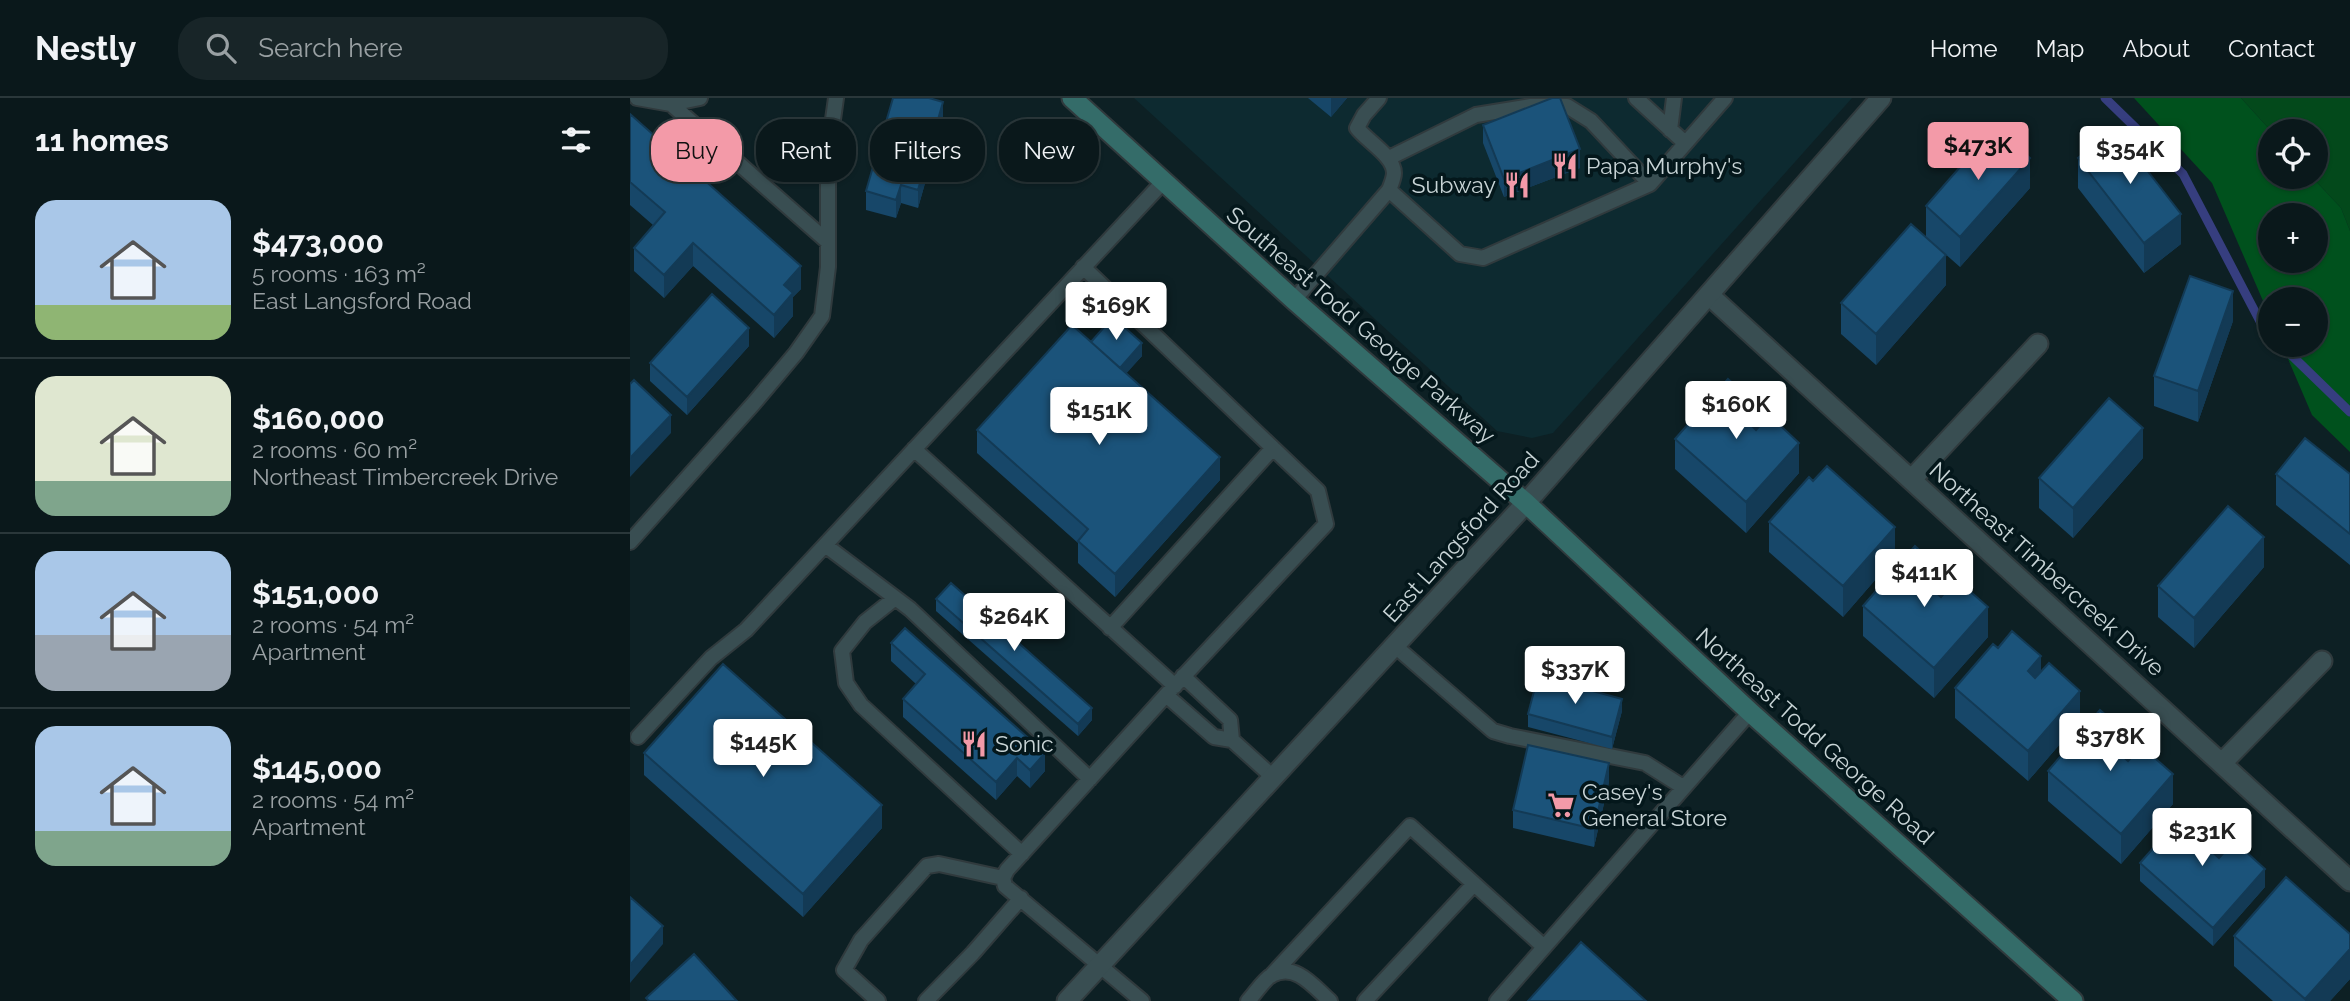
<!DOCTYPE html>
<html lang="en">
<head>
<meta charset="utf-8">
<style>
	body { margin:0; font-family:Raleway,sans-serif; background:#182528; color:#f1f3f6; height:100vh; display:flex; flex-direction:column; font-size:26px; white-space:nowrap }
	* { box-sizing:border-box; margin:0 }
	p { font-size:23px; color:#99a0a3 }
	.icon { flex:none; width:38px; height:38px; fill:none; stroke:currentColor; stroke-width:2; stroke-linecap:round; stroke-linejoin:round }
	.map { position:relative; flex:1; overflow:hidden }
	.side { display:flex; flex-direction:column; background:#0a181b; width:630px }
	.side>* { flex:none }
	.guide { position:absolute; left:21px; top:21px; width:665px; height:63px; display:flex; gap:14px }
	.tools { position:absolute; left:1628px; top:21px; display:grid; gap:14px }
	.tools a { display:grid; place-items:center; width:70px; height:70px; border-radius:50%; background:#0a181b; box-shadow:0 2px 5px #0004,0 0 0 2px #2a373a; font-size:35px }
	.price { position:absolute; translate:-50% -60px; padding:0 16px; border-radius:7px; background:#fff; color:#222; font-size:23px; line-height:46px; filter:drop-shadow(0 2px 4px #0008) }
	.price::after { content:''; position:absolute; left:50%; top:42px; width:21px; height:16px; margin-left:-10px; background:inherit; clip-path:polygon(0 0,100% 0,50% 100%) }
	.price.current { background:#f39aa8; color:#111 }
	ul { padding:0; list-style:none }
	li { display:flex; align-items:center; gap:21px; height:175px; padding:0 35px }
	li+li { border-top:2px solid #2a373a }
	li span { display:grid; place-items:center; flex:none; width:196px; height:140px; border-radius:21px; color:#555 }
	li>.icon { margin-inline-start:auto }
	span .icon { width:84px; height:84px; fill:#fffc; stroke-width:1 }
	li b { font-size:30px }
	h2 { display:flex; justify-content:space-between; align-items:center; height:84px; padding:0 35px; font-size:30px }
	.pill { padding:0 24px; border-radius:28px; background:#0a181b; box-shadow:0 2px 5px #0004,0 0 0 2px #2a373a; font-size:24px; line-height:63px }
	.pill.current { background:#f39aa8; color:#111 }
	header { display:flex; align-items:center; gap:42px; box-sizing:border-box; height:98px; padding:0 35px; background:#0a181b; border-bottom:2px solid #2a373a }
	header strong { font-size:33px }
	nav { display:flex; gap:38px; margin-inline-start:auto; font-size:24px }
	.search { width:490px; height:63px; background:#182528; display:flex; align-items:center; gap:18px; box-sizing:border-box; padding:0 24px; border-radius:28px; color:#99a0a3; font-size:26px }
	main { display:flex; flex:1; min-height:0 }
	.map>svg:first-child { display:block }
	.built { fill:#0d2a30 }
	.green { fill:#03491b }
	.forest { fill:#00511d; fill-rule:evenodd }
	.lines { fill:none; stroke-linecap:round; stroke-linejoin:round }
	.stream { stroke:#363e7f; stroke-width:9 }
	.service-casing { stroke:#303a3d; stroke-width:18 }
	.minor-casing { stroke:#303a3d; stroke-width:23 }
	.tertiary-casing { stroke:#303a3d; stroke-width:23 }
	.secondary-casing { stroke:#303a3d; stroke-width:23 }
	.service { stroke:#394e52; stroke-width:14 }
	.minor { stroke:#394e52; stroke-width:19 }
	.tertiary { stroke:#394e52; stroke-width:19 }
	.secondary { stroke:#346c69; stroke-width:19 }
	.wall { fill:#174769 }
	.shaded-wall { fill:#133a55 }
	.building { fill:#1b537a; stroke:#133a55; stroke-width:2 }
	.labels { text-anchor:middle; stroke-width:7; stroke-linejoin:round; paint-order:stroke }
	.poi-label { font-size:23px; fill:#c8d4d6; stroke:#04171b; text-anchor:start }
	.street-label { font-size:23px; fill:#c8d4d6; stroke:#04171b }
</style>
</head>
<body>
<header>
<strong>Nestly</strong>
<div class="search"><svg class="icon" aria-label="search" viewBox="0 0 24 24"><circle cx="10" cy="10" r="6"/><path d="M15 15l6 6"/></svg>Search here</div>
<nav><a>Home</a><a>Map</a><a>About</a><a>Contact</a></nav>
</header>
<main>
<section class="side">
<h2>11 homes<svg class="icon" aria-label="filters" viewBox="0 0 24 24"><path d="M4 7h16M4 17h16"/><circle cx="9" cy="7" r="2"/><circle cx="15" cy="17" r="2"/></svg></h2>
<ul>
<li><span style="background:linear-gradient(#a9c7e8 75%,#8fb573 0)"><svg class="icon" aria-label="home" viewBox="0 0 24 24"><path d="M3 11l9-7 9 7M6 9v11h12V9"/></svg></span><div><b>$473,000</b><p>5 rooms · 163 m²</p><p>East Langsford Road</p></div></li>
<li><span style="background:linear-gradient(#dfe7d0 75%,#7fa58c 0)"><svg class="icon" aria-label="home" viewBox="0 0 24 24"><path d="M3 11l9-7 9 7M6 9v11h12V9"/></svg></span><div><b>$160,000</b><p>2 rooms · 60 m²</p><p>Northeast Timbercreek Drive</p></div></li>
<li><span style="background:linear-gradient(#a9c7e8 60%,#9aa5b1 0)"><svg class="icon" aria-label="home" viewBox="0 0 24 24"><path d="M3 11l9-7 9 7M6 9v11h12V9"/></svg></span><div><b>$151,000</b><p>2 rooms · 54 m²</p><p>Apartment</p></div></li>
<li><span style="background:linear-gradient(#a9c7e8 75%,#7fa58c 0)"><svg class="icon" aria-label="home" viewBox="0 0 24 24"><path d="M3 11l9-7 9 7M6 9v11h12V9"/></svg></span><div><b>$145,000</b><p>2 rooms · 54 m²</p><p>Apartment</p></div></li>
</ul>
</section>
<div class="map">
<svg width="1720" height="903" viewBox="0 0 1720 903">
	<rect width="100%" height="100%" fill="#0d2024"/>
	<path class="built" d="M 504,0 L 1222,0 L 923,335 L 902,340 L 867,333 Z"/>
	<path class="green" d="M 1611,0 L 1720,0 L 1720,133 L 1711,110 L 1682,79 L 1685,79 L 1685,33 L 1641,33 Z"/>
	<path class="forest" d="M 1504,0 L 1611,0 L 1641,33 L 1640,79 L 1682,79 L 1711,110 L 1720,133 L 1720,354 L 1682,317 L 1652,247 L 1685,247 L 1685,201 L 1640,201 L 1640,219 L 1582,85 ZM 1640,117 L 1685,117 L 1685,163 L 1640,163 Z"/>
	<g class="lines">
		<path class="stream" d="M 1475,0 L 1553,76 L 1633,229 L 1640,235
			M 1651,247 L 1720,314"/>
		<g class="service-casing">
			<path id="service" d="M 7,0 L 41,6 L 70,0
				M 1006,0 L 1054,44
				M 41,6 L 198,144
				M 1040,32 L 1044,0
				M 759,60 L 846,17 L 901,8 L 937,8 L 961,23 L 1020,86
				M 759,92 L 830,156 L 853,160 L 1020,86 L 1095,0
				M 453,169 L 688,393 L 696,426 L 536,597 L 377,772 L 373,780 L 375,788 L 512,903
				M 664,202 L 759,92 C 761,87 764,80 764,75 C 764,58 737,43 727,30 L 734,17 L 749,0
				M 284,351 L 545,588
				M 0,444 L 124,305 L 166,255 L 192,218 L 198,169 L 198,57 L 206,0
				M 195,447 L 280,511 L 460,681
				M 264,501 L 235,524 L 212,553 L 216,585 L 231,607 L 392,756
				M 480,530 L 643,350
				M 765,548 L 863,633 L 880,638 L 1015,665 L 1053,689
				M 553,578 L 600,622 L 602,642
				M 536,597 L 584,639 L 602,642 L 643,679
				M 8,639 L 81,560 L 116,532 L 533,84
				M 641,878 L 780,728 L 914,849
				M 248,903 L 214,872 L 231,842 L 297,768 L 309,766 L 373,780
				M 296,903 L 343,855 L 391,800
				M 618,903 C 625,896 633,882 642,877 C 666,864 684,889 700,903
				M 735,903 L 844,786
				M 867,903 L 1120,614"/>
		</g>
		<g class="minor-casing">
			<path id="minor" d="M 1079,197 L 1720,783
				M 1282,381 L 1408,246
				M 1592,665 L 1692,563"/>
		</g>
		<g class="tertiary-casing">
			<path id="tertiary" d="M 437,903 L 896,405 L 1251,0"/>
		</g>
		<g class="secondary-casing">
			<path id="secondary" d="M 442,0 L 664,202 L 896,405 L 1120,614 L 1443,903"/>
		</g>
		<use href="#service" class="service"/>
		<use href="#minor" class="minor"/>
		<use href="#tertiary" class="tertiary"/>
		<use href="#secondary" class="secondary"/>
	</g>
	<path class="wall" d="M 678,0 L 717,0 L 701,19 Z
		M 0,16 L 171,191 L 163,199 L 163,218 L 144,240 L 63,168 L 34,200 L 4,173 L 4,150 L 23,127 L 0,107 Z
		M 313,22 L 288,110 L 271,105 L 266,120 L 236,112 L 236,93 Z
		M 853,27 L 950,70 L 874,99 L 853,45 Z
		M 1448,60 L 1551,146 L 1514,175 L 1448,90 Z
		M 1400,90 L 1330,169 L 1296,139 L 1296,108 Z
		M 1316,187 L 1246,267 L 1211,236 L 1211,205 Z
		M 1603,223 L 1568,324 L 1524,308 L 1524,278 Z
		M 461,244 L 512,258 L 496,275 L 590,382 L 485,499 L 448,465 L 448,445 L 347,355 L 347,332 Z
		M 119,248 L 57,317 L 20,283 L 20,265 Z
		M 1130,327 L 1169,375 L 1116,435 L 1045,371 L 1045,341 Z
		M 1513,360 L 1443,440 L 1409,410 L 1409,380 Z
		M 1646,376 L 1720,376 L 1720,467 L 1646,407 Z
		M 1139,424 L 1265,459 L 1213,519 L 1139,454 Z
		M 1634,469 L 1564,550 L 1528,519 L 1528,488 Z
		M 1305,494 L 1358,539 L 1304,600 L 1233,538 L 1233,508 Z
		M 306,501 L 462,622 L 448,638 L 306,513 Z
		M 261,545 L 415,673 L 400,690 L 387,678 L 366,702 L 273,619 L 273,601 L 286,586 L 261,563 Z
		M 1368,550 L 1411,574 L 1450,623 L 1398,683 L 1325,620 L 1325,590 Z
		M 992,613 L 982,651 L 898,629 L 898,616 Z
		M 14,655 L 252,730 L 173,819 L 14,677 Z
		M 1503,656 L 1543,706 L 1491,766 L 1418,703 L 1418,673 Z
		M 979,684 L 964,749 L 883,730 L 883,712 Z
		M 1555,726 L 1596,752 L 1635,789 L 1583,848 L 1510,783 L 1510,765 Z
		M 1720,836 L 1720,881 L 1700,903 L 1643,903 L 1604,868 L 1604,838 Z"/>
	<path class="shaded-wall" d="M 701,0 L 717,0 L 701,19 Z
		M 313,4 L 313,22 L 288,110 L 288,92 Z
		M 950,51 L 950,70 L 874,99 L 874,81 Z
		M 1400,60 L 1400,90 L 1330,169 L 1330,139 Z
		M 271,87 L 271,105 L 266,120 L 266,102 Z
		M 1551,116 L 1551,146 L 1514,175 L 1514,145 Z
		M 63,145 L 63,168 L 34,200 L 34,177 Z
		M 1316,157 L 1316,187 L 1246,267 L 1246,236 Z
		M 171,168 L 171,191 L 163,199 L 163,218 L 144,240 L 144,217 L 154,187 Z
		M 1603,193 L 1603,223 L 1568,324 L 1568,293 Z
		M 119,230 L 119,248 L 57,317 L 57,299 Z
		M 512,245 L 512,258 L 487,286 L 487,273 Z
		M 1130,310 L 1130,340 L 1118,324 Z
		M 41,317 L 41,335 L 0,379 L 0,360 Z
		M 1513,330 L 1513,360 L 1443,440 L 1443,410 Z
		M 1169,345 L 1169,375 L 1116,435 L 1116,404 Z
		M 590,359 L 590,382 L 485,499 L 485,476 Z
		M 1265,429 L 1265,459 L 1213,519 L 1213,488 Z
		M 1634,439 L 1634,469 L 1564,550 L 1564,520 Z
		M 1305,466 L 1305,496 L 1291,481 Z
		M 1358,509 L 1358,539 L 1304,600 L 1304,570 Z
		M 1411,558 L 1411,588 L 1398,573 Z
		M 1450,593 L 1450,623 L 1398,683 L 1398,653 Z
		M 992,601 L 992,613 L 982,651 L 982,639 Z
		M 462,610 L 462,622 L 448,638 L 448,626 Z
		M 1503,641 L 1503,672 L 1490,656 Z
		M 415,655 L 415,673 L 400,690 L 400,672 Z
		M 387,660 L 387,678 L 366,702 L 366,684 Z
		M 979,665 L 979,684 L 964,749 L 964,731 Z
		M 1543,676 L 1543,706 L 1491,766 L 1491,736 Z
		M 252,707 L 252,730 L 173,819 L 173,796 Z
		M 1596,736 L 1596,754 L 1581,771 L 1581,753 Z
		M 1635,771 L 1635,789 L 1583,848 L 1583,830 Z
		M 33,828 L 33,846 L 0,885 L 0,867 Z
		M 1720,851 L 1720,881 L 1700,903 L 1675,903 L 1675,901 Z"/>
	<path class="building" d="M 263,0 L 299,0 L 313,4 L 288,92 L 271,87 L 266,102 L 236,93 Z
		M 922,0 L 930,0 L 950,51 L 874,81 L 853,27 Z
		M 0,16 L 171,168 L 154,187 L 163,195 L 144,217 L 63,145 L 34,177 L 4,150 L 35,114 L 0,84 Z
		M 1365,29 L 1400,60 L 1330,139 L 1296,108 Z
		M 1485,31 L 1551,116 L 1514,145 L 1448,60 Z
		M 1281,126 L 1316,157 L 1246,236 L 1211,205 Z
		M 1560,178 L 1603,193 L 1568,293 L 1524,278 Z
		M 82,196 L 119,230 L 57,299 L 20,265 Z
		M 483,219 L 512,245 L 490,270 L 461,244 Z
		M 442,227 L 590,359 L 485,476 L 448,443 L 458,431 L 347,332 Z
		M 1098,281 L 1130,310 L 1118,324 L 1126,332 L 1139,317 L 1169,345 L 1116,404 L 1045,341 Z
		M 4,282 L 41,317 L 0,360 L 0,286 Z
		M 1479,300 L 1513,330 L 1443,410 L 1409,380 Z
		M 1675,340 L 1720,376 L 1720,436 L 1646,376 Z
		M 1197,368 L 1265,429 L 1213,488 L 1139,424 L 1179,379 L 1183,383 Z
		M 1598,408 L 1634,439 L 1564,520 L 1528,488 Z
		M 1285,448 L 1305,466 L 1291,481 L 1311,499 L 1326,481 L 1358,509 L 1304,570 L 1233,508 Z
		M 321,485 L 462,610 L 448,626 L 306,501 Z
		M 275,530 L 415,655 L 400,672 L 387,660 L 366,684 L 273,601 L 295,576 L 261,545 Z
		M 1382,533 L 1411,558 L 1398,573 L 1405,580 L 1419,565 L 1450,593 L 1398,653 L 1325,590 L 1363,546 L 1368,550 Z
		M 93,566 L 252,707 L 173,796 L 14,655 Z
		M 908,578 L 992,601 L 982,639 L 898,616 Z
		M 1470,612 L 1503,641 L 1490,656 L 1498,663 L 1511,648 L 1543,676 L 1491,736 L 1418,673 Z
		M 898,647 L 979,665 L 964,731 L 883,712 Z
		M 1568,711 L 1596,736 L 1581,753 L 1589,760 L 1604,743 L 1635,771 L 1583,830 L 1510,765 L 1549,721 L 1555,726 Z
		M 1656,779 L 1720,836 L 1720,851 L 1675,901 L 1604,838 Z
		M 0,799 L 33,828 L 0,867 Z
		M 951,844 L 1016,903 L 898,903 Z
		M 64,856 L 107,903 L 19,903 L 16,900 Z"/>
	<defs>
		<g id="restaurant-bare" transform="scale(2.1)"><path d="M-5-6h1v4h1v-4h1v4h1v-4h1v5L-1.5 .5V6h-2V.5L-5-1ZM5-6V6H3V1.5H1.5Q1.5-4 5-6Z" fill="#f39aa8" stroke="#04171b" stroke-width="2.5" paint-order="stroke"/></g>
		<g id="supermarket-bare" transform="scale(2.1)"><path d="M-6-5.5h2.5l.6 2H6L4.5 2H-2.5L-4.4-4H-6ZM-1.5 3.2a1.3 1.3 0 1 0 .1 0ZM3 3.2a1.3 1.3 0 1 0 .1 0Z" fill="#f39aa8" stroke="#04171b" stroke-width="2.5" paint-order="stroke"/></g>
	</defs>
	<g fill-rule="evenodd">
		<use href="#restaurant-bare" x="935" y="68"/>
		<use href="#restaurant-bare" x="887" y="87"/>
		<use href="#restaurant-bare" x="344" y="646"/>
		<use href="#supermarket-bare" x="931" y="707"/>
	</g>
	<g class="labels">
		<g class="poi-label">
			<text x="956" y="76">Papa Murphy's</text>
			<text x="866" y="95" text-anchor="end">Subway</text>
			<text x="365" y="654">Sonic</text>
			<text x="952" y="702">Casey's<tspan x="952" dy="26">General Store</tspan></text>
		</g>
		<g class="street-label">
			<text transform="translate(731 227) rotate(41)" y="8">Southeast Todd George Parkway</text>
			<text transform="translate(831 439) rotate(-48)" y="8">East Langsford Road</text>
			<text transform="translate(1417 471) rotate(42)" y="8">Northeast Timbercreek Drive</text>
			<text transform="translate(1185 638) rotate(42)" y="8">Northeast Todd George Road</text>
		</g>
	</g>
</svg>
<div class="tools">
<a><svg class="icon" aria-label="locate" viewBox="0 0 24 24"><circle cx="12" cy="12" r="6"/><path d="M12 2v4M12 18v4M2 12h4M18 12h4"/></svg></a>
<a>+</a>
<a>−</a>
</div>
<b class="price current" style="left:1348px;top:84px">$473K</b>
<b class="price" style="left:1500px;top:88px">$354K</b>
<b class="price" style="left:486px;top:244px">$169K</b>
<b class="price" style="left:1106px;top:343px">$160K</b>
<b class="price" style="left:469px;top:349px">$151K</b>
<b class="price" style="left:1294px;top:511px">$411K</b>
<b class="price" style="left:384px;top:555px">$264K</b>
<b class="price" style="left:945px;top:608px">$337K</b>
<b class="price" style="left:1480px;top:675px">$378K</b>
<b class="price" style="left:133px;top:681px">$145K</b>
<b class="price" style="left:1572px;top:770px">$231K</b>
<div class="guide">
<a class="pill current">Buy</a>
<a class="pill">Rent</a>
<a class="pill">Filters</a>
<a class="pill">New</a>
</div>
</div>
</main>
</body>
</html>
